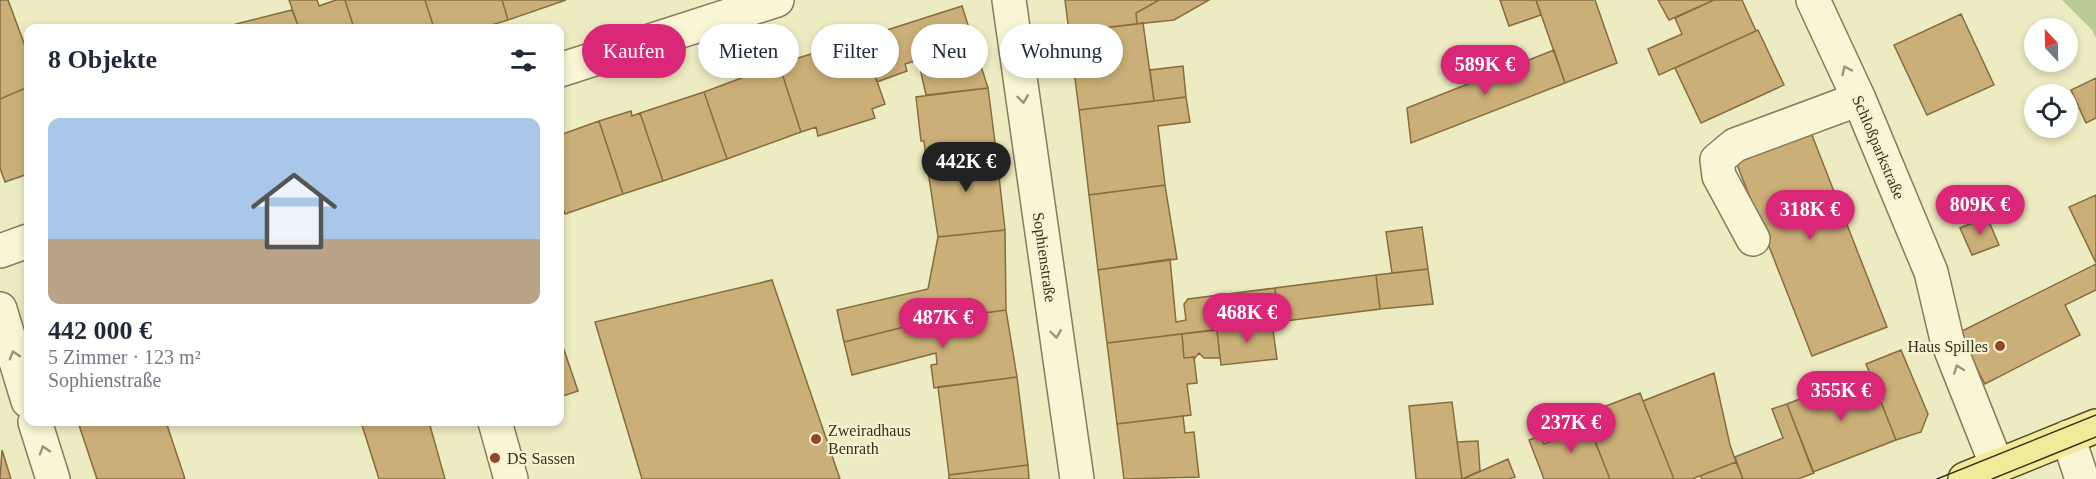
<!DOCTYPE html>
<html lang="de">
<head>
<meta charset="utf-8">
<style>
	body { margin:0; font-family:Georgia,serif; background:#f6f6f7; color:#1f2937; height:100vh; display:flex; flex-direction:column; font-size:22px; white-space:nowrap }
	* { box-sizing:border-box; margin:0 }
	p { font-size:20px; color:#747a83 }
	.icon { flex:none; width:33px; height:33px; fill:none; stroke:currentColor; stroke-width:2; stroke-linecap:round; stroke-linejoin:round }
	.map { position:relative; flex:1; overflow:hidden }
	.sheet { position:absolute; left:24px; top:24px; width:540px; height:402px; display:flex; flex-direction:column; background:#fff; border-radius:12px; box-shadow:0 3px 9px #0003 }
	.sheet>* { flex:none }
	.guide { position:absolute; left:582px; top:24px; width:570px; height:54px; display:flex; gap:12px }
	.needle { width:39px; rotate:338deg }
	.tools { position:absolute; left:2024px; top:18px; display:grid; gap:12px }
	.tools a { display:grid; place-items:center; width:54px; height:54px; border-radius:50%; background:#fff; box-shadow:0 3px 9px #0003; font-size:30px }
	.price { position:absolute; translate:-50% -51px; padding:0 14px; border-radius:21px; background:#db2777; color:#fff; font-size:20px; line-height:39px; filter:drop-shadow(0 2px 3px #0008) }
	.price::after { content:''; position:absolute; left:50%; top:36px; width:18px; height:14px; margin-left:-9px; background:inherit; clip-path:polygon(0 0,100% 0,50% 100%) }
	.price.selected { background:#222; color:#fff }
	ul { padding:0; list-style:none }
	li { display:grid; align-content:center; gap:12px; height:318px; padding:0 24px }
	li+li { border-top:2px solid #e0e1e3 }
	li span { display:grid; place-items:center; height:186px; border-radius:12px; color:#555 }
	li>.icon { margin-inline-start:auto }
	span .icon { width:108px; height:108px; fill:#fffc; stroke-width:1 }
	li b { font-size:26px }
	h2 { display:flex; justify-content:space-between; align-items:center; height:72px; padding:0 24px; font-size:26px }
	.tag { padding:0 21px; border-radius:27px; background:#fff; box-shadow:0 3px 9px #0003; font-size:21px; line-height:54px }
	.tag.selected { background:#db2777; color:#fff }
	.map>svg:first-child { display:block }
	.green { fill:#b8cb96 }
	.building { fill:#cbaf78; stroke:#866c3f; stroke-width:1.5 }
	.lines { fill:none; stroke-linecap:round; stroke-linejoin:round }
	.minor-casing { stroke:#877c59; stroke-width:36 }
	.major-casing { stroke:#54492d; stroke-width:36 }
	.minor { stroke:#f8f6d5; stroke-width:33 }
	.major { stroke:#f1eb99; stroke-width:33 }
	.tram { stroke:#37301d; stroke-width:1.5 }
	.oneway { stroke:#989379 }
	.poi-dot { fill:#95432a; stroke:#f5f3d1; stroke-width:2 }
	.labels { text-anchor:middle; stroke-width:4.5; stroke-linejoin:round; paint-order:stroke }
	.street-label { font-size:16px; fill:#37301d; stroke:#f5f3d1 }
	.poi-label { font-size:16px; fill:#37301d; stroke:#f5f3d1; text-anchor:start }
</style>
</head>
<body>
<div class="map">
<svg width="2096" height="479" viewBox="0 0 2096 479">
	<rect width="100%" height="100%" fill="#edebc1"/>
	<path class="green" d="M 2062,0 L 2096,0 L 2096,38 L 2092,30 Z"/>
	<path class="building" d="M 0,0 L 8,0 L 28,54 L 28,87 L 0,99 Z
		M 289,0 L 317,0 L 319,6 L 336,0 L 345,0 L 354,28 L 299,28 Z
		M 345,0 L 425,0 L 434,28 L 354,28 Z
		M 425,0 L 502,0 L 508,20 L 482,28 L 434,28 Z
		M 502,0 L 566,0 L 508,20 Z
		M 1065,0 L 1159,0 L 1136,13 L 1137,24 L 1069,32 Z
		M 1159,0 L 1209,0 L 1174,20 L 1137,24 L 1136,13 Z
		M 1500,0 L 1536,0 L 1541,15 L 1509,26 Z
		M 1536,0 L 1595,0 L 1617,63 L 1565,83 Z
		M 1658,0 L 1714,0 L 1669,20 Z
		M 1714,0 L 1742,0 L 1756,31 L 1659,75 L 1648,49 L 1682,34 L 1675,18 Z
		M 962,6 L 988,88 L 926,95 L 920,68 L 918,68 L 915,61 L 905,64 L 907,71 L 877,82 L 862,38 Z
		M 292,10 L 299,28 L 238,28 L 236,24 Z
		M 1961,14 L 1994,85 L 1927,115 L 1894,45 Z
		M 1143,23 L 1154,101 L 1079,110 L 1069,32 Z
		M 1758,30 L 1784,85 L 1701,123 L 1675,68 Z
		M 862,38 L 885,104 L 872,109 L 875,118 L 818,136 L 816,127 L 801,132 L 779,64 Z
		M 1554,50 L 1565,83 L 1411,143 L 1407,108 Z
		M 779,64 L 801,132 L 727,159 L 704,92 Z
		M 1183,66 L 1186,97 L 1154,101 L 1150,70 Z
		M 2096,78 L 2096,118 L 2086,123 L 2071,90 Z
		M 28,87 L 28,174 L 5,182 L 0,168 L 0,99 Z
		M 988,88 L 996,150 L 926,158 L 924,141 L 921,141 L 916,97 Z
		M 704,92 L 727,159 L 663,181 L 640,113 Z
		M 1186,97 L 1190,122 L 1158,126 L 1165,185 L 1089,195 L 1079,110 Z
		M 631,111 L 632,116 L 640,113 L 663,181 L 623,194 L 599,121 Z
		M 599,121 L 623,194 L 565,214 L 560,199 L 560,135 Z
		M 1808,125 L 1887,327 L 1812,356 L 1734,157 Z
		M 996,150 L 1005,230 L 938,237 L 926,158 Z
		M 1165,185 L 1177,259 L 1098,270 L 1089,195 Z
		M 2096,195 L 2096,263 L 2069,207 Z
		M 1987,217 L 1999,245 L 1972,255 L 1960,228 Z
		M 1422,227 L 1428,269 L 1392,273 L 1386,232 Z
		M 1005,230 L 1006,310 L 932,320 L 844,342 L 837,310 L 928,289 L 938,237 Z
		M 1170,259 L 1176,322 L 1186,320 L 1184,304 L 1188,299 L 1275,288 L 1278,322 L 1107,343 L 1098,270 Z
		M 2096,264 L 2096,290 L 2065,305 L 2080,335 L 1985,384 L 1958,333 Z
		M 1428,269 L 1433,304 L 1380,309 L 1376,275 Z
		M 1376,275 L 1380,309 L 1278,322 L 1275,288 Z
		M 772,280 L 840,479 L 642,479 L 595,322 Z
		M 1006,310 L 1017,377 L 934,388 L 931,365 L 937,364 L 936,353 L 852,375 L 844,342 L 932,320 Z
		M 1272,323 L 1277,359 L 1221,365 L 1217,330 Z
		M 1217,330 L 1220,358 L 1204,358 L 1199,353 L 1194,359 L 1194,357 L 1184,358 L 1182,334 Z
		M 1182,334 L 1184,358 L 1194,357 L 1197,383 L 1187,384 L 1191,415 L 1117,424 L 1107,343 Z
		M 560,338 L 578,391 L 560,397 Z
		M 1901,350 L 1928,414 L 1921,432 L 1896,440 L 1866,364 Z
		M 1869,372 L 1896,440 L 1813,472 L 1787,404 Z
		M 1714,373 L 1730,445 L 1736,462 L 1692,479 L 1674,479 L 1643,401 Z
		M 1017,377 L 1028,465 L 949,475 L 938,387 Z
		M 1640,393 L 1643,401 L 1674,479 L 1610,479 L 1587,421 L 1608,412 L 1606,406 Z
		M 1452,402 L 1462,479 L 1416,479 L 1409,406 Z
		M 1787,404 L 1814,473 L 1798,479 L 1743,479 L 1735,457 L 1783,438 L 1772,409 Z
		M 1584,414 L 1610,479 L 1544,479 L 1529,440 L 1541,436 L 1544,444 L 1563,437 L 1558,425 Z
		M 1183,416 L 1185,433 L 1194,432 L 1199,477 L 1124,479 L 1117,424 Z
		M 78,422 L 166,422 L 185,479 L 97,479 Z
		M 361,422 L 429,422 L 445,479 L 379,479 Z
		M 1478,441 L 1480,471 L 1462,479 L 1457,442 Z
		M 2,450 L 11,479 L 0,479 Z
		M 1508,459 L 1515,477 L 1509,479 L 1463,479 Z
		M 1736,462 L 1743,479 L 1702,479 L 1700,476 Z
		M 1028,465 L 1029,479 L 949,479 L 949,475 Z"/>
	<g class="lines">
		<g class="minor-casing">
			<path id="minor" d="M 1009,0 L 1077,479
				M 1813,0 L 1859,99 L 1931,272 L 1947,340 L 1997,466
				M 560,70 L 777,0
				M 1753,239 L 1719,176 L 1717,160 L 1735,145 L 1859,99
				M 0,251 L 28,241
				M 0,309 L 28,401
				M 35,422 L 53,479
				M 495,422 L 511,479
				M 2068,437 L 2082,479"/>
		</g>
		<g class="major-casing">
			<path id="major" d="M 1965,479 L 2096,426"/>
		</g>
		<use href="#minor" class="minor"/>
		<use href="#major" class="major"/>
		<path class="tram" d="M 1937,479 L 2096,415
			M 1992,479 L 2096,437"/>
	</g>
	<defs><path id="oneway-chevron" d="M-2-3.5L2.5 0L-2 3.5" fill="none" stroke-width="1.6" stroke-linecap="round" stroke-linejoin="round" transform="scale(1.5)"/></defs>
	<g class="oneway">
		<use href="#oneway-chevron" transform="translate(1846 70) rotate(-115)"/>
		<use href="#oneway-chevron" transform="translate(1023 99) rotate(82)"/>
		<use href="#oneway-chevron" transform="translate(1056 334) rotate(82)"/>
		<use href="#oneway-chevron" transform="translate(14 355) rotate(-107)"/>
		<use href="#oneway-chevron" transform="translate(1958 369) rotate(-111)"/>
		<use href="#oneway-chevron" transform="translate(44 450) rotate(-107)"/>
	</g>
	<g class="poi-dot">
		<circle cx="2000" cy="346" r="6"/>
		<circle cx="816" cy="439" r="6"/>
		<circle cx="495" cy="458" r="6"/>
	</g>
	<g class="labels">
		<g class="street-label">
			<text transform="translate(1879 147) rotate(67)" y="6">Schloßparkstraße</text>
			<text transform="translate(1045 257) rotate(82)" y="6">Sophienstraße</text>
		</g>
		<g class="poi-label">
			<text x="1988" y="352" text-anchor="end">Haus Spilles</text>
			<text x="828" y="436">Zweiradhaus<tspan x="828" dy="18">Benrath</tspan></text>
			<text x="507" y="464">DS Sassen</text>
		</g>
	</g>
</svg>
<div class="tools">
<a><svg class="needle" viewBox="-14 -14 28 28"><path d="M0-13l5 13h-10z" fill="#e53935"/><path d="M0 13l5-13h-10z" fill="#747a83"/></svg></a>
<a><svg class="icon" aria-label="locate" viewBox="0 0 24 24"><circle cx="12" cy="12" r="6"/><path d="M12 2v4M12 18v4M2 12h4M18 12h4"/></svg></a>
</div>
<b class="price" style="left:1485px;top:96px">589K €</b>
<b class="price selected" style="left:966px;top:193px">442K €</b>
<b class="price" style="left:1980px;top:236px">809K €</b>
<b class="price" style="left:1810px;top:241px">318K €</b>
<b class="price" style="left:1247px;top:344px">468K €</b>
<b class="price" style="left:943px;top:349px">487K €</b>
<b class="price" style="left:1841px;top:422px">355K €</b>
<b class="price" style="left:1571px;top:454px">237K €</b>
<div class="guide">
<a class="tag selected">Kaufen</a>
<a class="tag">Mieten</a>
<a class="tag">Filter</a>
<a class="tag">Neu</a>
<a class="tag">Wohnung</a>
</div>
<section class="sheet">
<h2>8 Objekte<svg class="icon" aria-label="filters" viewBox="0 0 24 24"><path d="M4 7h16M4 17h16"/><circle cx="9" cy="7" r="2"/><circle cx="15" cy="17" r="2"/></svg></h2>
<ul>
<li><span style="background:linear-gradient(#a9c7e8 65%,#b9a48a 0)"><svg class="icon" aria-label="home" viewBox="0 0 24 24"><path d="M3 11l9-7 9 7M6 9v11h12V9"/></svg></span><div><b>442 000 €</b><p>5 Zimmer · 123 m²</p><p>Sophienstraße</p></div></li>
</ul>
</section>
</div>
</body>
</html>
